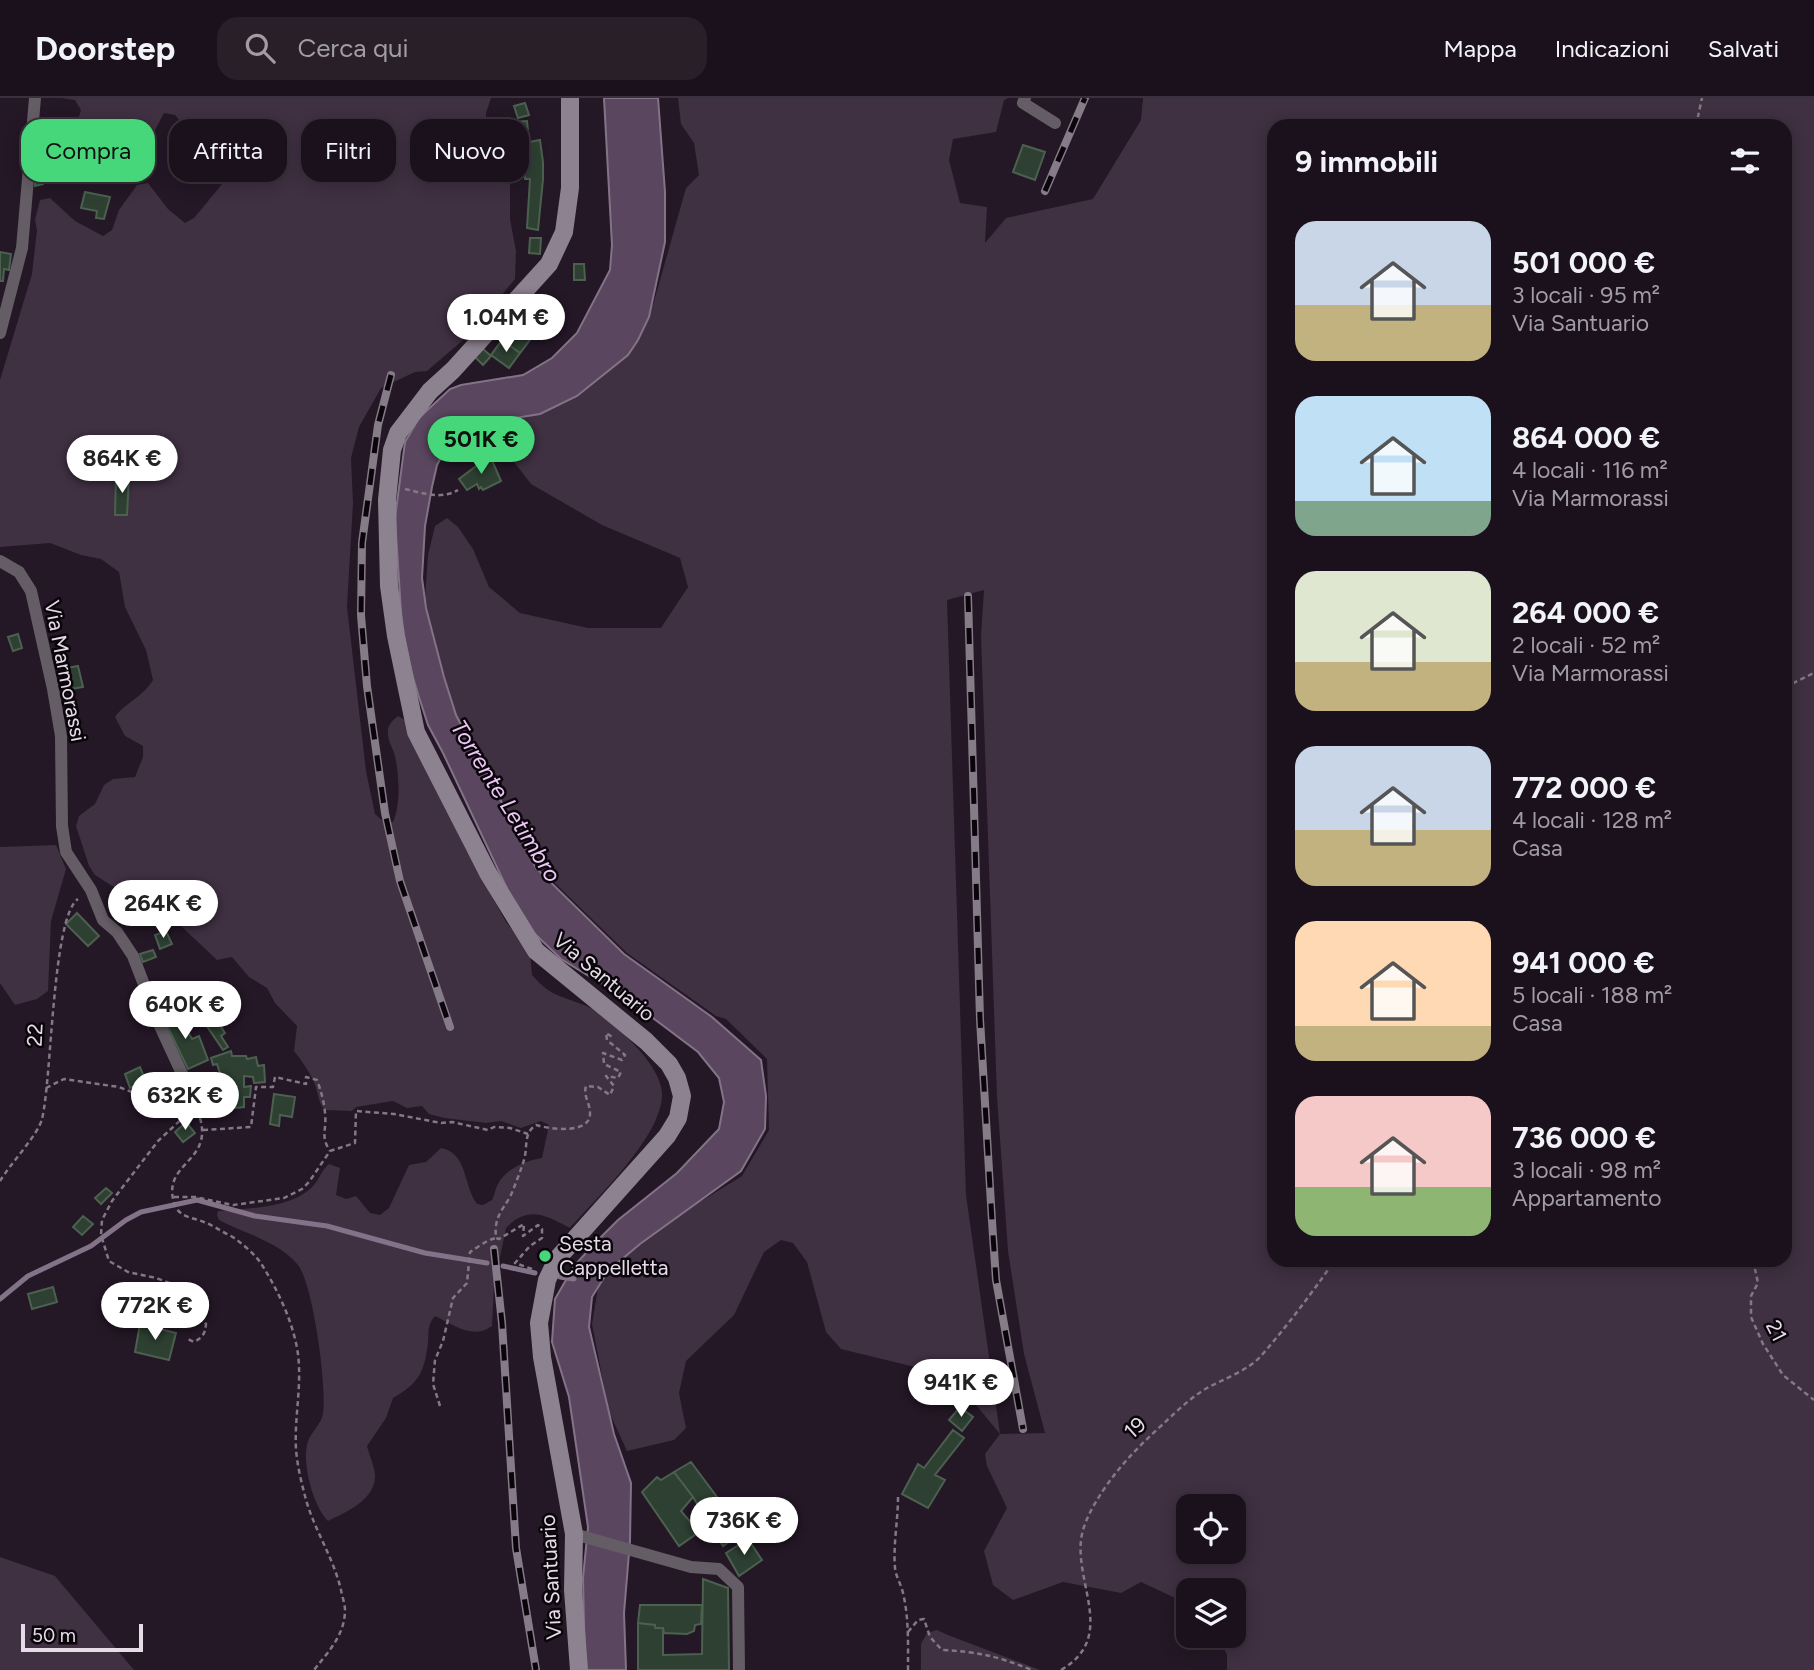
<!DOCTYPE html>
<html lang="it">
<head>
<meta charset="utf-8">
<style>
	body { margin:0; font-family:Figtree,sans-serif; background:#281f29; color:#f1f3f6; height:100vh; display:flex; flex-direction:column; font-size:26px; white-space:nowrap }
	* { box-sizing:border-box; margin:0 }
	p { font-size:23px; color:#a09da3 }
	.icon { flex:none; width:38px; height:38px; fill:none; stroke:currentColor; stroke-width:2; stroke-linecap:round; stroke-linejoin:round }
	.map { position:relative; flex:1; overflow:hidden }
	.details { position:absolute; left:1267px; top:21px; width:525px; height:1148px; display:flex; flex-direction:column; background:#1b111c; border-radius:21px; box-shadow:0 4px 18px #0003,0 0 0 2px #39313b }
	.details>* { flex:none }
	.banner { position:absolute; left:21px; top:21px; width:665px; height:63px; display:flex; gap:14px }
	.tools { position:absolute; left:1176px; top:1396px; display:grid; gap:14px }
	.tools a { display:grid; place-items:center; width:70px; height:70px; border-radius:14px; background:#1b111c; box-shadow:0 4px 18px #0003,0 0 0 2px #39313b; font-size:35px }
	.scale { position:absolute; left:21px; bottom:18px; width:122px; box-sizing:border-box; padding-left:7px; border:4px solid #e5dce7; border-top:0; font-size:19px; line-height:24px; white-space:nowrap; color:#e5dce7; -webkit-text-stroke:5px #0a050b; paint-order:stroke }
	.price { position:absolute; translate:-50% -60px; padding:0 16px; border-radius:24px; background:#fff; color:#222; font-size:23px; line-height:46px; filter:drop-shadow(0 2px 4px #0008) }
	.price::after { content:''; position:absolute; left:50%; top:42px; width:21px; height:16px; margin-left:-10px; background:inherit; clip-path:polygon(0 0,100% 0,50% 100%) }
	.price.active { background:#46d77a; color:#111 }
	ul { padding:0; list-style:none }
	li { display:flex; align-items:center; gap:21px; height:175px; padding:0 28px }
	li span { display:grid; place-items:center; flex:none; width:196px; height:140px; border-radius:21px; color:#555 }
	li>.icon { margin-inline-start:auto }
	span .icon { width:84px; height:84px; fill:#fffc; stroke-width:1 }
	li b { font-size:30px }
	h2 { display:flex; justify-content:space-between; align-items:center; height:84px; padding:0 28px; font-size:30px }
	.chip { padding:0 24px; border-radius:21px; background:#1b111c; box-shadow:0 4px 18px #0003,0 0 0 2px #39313b; font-size:24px; line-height:63px }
	.chip.active { background:#46d77a; color:#111 }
	header { display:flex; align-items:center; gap:42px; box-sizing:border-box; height:98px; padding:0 35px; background:#1b111c; border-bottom:2px solid #39313b }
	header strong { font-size:33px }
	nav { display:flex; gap:38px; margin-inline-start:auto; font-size:24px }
	.search { width:490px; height:63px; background:#281f29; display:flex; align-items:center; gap:18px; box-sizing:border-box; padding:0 24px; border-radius:21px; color:#a09da3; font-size:26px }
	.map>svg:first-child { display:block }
	.green { fill:#3f3042; fill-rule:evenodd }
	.water { fill:#5a465f; stroke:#847388; stroke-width:2 }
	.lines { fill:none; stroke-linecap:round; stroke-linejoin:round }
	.stream { stroke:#847388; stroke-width:5 }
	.building { fill:#2d4032; stroke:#4c6050; stroke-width:2 }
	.path { stroke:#847886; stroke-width:2.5; stroke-dasharray:5 3.5; stroke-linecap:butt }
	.street { stroke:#645d65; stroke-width:12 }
	.secondary { stroke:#8d828f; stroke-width:18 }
	.rail-casing { stroke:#867b88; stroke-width:8 }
	.rail { stroke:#0a050b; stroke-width:5; stroke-dasharray:16; stroke-linecap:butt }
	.poi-dot { fill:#46d77a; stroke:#0a050b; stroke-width:2.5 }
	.labels { text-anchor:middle; stroke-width:5; stroke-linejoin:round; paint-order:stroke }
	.street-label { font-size:21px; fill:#e5dce7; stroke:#0a050b }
	.poi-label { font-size:21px; fill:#e5dce7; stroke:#0a050b; text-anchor:start }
	.water-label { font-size:23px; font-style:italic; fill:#edc6f6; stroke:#0a050b }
</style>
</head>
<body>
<header>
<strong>Doorstep</strong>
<div class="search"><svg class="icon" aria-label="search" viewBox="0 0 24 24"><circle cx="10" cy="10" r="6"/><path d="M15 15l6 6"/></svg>Cerca qui</div>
<nav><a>Mappa</a><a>Indicazioni</a><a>Salvati</a></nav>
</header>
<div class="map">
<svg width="1814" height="1572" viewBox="0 0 1814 1572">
	<rect width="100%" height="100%" fill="#241726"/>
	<path class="green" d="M 61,0 L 491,0 L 486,15 L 486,26 L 510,64 L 510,121 L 516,153 L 515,181 L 469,237 L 427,273 L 415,274 L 381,290 L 359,329 L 351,360 L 353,405 L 347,509 L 366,673 L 375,716 L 383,723 L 393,724 C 401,705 399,678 395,658 C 393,651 388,643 388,636 C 387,627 392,623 398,618 L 407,623 L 413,645 L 465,750 L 506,824 L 530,855 L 532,877 C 537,882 542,888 548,892 C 563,902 584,904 601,916 C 621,932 661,968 662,995 C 664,1036 597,1100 570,1130 C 545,1117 528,1107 506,1130 L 494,1188 L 492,1228 C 473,1242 454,1227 435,1218 C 427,1227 429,1233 428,1245 C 424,1275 419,1285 393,1300 L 386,1320 L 367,1348 C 369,1357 376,1371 375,1380 C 373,1403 346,1414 328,1423 C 313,1408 301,1364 308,1343 C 312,1333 322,1325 323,1315 C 327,1289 313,1186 298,1167 C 278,1143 245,1136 219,1122 L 217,1117 L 218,1113 C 248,1110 291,1111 313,1088 C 320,1081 321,1072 329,1066 L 340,1070 L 336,1097 L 346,1101 L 356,1098 L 370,1115 L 380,1117 L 389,1110 L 409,1067 L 426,1064 L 441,1050 C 468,1055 463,1087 477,1106 L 483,1107 L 492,1102 C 495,1096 495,1091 498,1086 C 505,1071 527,1062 542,1060 L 549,1027 L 541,1023 L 521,1030 L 501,1023 L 486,1025 L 444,1020 L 429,1016 L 422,1008 L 407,1010 L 393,1003 L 356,1009 L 352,1013 L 325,1012 C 317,1003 319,995 314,984 C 309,973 302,963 294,953 L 297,928 L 275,905 L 267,890 L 249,879 L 232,859 L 217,862 L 181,828 L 139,822 L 123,795 L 95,777 L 89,768 L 76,728 L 79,718 L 95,706 L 104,687 L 113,681 L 135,679 L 143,659 L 143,648 L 125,638 L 115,619 C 126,604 143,599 153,582 L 146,552 L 125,509 L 119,474 L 101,461 L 81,457 L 50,445 L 0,449 L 0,282 L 32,176 L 37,132 L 35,122 L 40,102 L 50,100 L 75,123 L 103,138 L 112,132 L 119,112 L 137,87 L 148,85 L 168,111 L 185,125 L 194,120 L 223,85 L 216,65 L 175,17 L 164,15 L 154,34 L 144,39 L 100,42 L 82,31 L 78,22 L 81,12 L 75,2 Z
		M 678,0 L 1008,0 L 1004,2 L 996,34 L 953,41 L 949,62 L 960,105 L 987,109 L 985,145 L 1006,120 L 1093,101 L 1141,22 L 1143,0 L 1814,0 L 1814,1572 L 1227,1572 L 1227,1557 L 1218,1538 L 1234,1538 L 1234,1493 L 1188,1493 L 1188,1506 L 1141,1484 L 1121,1495 L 1063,1484 L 1013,1502 L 993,1487 L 984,1453 L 1007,1410 L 987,1368 L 985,1356 L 1000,1336 L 952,1278 L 841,1251 L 826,1234 L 807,1164 L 793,1145 L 781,1142 L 764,1154 L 734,1217 L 686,1263 L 679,1295 L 686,1330 L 674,1342 L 627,1353 L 609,1314 L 592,1226 L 600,1178 L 672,1121 L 742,1078 L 769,1032 L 767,961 L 726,921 L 716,918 L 627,855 L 528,759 L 447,602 L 424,514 L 428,457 L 435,428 L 447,420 L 458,429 L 473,451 L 489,489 L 520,515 L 588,530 L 661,530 L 688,489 L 680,460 L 602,427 L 531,386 L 505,352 L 508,326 L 585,291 L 627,255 L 653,207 L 686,90 L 699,77 L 694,45 L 681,26 ZM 1274,28 L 1785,28 L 1785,1162 L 1274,1162 ZM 984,492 L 981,538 L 997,999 L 1008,1153 L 1024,1256 L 1045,1335 L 1000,1336 L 966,1097 L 947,502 ZM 1188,1409 L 1234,1409 L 1234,1454 L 1188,1454 Z
		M 56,747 L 66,771 L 51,823 L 48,893 L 37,901 L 15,907 L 0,885 L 0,749 Z
		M 0,1459 L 55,1478 L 134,1572 L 0,1572 Z
		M 937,1532 L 948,1537 L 1040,1572 L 921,1572 L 921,1546 L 927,1535 Z"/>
	<path class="water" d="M 604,0 L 658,0 L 665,94 L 665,144 L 649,219 L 638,242 L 628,257 L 577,298 L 540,316 L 509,321 L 471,332 L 448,347 L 437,367 L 432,389 L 425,428 L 422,480 L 426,510 L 444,579 L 456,617 L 536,770 L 624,856 L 712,919 L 761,962 L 766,998 L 765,1031 L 741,1073 L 640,1146 L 608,1173 L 592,1199 L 589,1229 L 614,1336 L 631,1385 L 630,1443 L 624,1515 L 626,1572 L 585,1572 L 583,1480 L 588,1429 L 569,1299 L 552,1244 L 555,1201 L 574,1168 L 594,1146 L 618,1122 L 677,1075 L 719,1031 L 724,1004 L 719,980 L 698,954 L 633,905 L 561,861 L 531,832 L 511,799 L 443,655 L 428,627 L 418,596 L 408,563 L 402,529 L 395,420 L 405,344 L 419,320 L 450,291 L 461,287 L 523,277 L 552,260 L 577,235 L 610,172 L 612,147 Z"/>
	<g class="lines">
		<path class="stream" d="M 503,1168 L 535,1175
			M 560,1179 L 574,1181
			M 0,1201 L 28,1178 L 91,1148 L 126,1122 L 141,1114 L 197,1102 L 255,1118 L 327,1128 L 425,1155 L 487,1165"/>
	</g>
	<path class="building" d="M 525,5 L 529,17 L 518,20 L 514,8 Z
		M 527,23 L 529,44 L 540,42 L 543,64 L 543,81 L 538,132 L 527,130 L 530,81 L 525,81 L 525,69 L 522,70 L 512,24 Z
		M 1023,47 L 1045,54 L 1035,82 L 1013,74 Z
		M 37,55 L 47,56 L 46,65 L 44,65 L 43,86 L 35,88 Z
		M 85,94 L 110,99 L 104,121 L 96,120 L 97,113 L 81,110 Z
		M 530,140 L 541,140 L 540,156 L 529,155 Z
		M 0,154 L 11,156 L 9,172 L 4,171 L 3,183 L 0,183 Z
		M 574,166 L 584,166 L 585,182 L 574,182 Z
		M 533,201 L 551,214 L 520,255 L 502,242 Z
		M 502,242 L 520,255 L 509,270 L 491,257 Z
		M 482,250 L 491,258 L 483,267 L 474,258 Z
		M 491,360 L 501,383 L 483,392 L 481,389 L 479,391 L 477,386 L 467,392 L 459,381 L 480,365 Z
		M 116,377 L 129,378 L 127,417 L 115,417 Z
		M 18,536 L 22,550 L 13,553 L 8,539 Z
		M 78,568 L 83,589 L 71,591 L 67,570 Z
		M 77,815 L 99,838 L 88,848 L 66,826 Z
		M 166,833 L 172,846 L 160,851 L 155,837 Z
		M 153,852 L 156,859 L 143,864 L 140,856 Z
		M 161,896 L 162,898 L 166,897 L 171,909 L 161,915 L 157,903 L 159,902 L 158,897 Z
		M 171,909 L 184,936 L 188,934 L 192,941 L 199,938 L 208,962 L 188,971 L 161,915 Z
		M 211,914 L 225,935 L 221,938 L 228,949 L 223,952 L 202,921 Z
		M 231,953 L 232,958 L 246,958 L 247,961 L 256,959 L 258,968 L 264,967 L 265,984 L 254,985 L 253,979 L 244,978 L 244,989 L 251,988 L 250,999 L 244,999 L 244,1009 L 236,1010 L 232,982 L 223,985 L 217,966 L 213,967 L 211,960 Z
		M 140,969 L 146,984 L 130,990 L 125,976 Z
		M 220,979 L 227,1000 L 215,1003 L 209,981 Z
		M 274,996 L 295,999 L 292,1019 L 280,1017 L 279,1028 L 270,1026 Z
		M 186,1024 L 195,1035 L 183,1044 L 175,1034 Z
		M 106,1090 L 112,1095 L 101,1106 L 95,1100 Z
		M 83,1118 L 93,1126 L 82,1137 L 73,1129 Z
		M 53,1189 L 57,1204 L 32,1211 L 28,1196 Z
		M 140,1226 L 176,1235 L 169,1262 L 135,1254 Z
		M 960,1309 L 973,1319 L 962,1333 L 949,1322 Z
		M 953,1332 L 964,1340 L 935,1377 L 945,1382 L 928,1410 L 902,1396 L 918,1366 L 924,1370 Z
		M 691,1364 L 717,1399 L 739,1437 L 723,1448 L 693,1399 L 674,1374 Z
		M 674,1374 L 693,1399 L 681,1413 L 699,1434 L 679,1448 L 642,1394 L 657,1379 L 661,1382 Z
		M 748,1441 L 762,1462 L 739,1478 L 726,1455 Z
		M 703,1481 L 728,1490 L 729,1572 L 638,1572 L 638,1525 L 655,1527 L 655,1530 L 663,1530 L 663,1557 L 702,1556 Z
		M 640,1507 L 702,1507 L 701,1526 L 695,1527 L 694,1533 L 687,1536 L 664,1535 L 663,1530 L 655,1530 L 655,1527 L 638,1525 Z"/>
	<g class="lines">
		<path class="path" d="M 1696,28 L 1702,0
			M 405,391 C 423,395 441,402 458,392
			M 1785,589 L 1814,575
			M 46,990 L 64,981 L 119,989 L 147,1000 L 180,1006
			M 186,1017 L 158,1043 L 112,1103 L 102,1122 L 101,1137 L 109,1163 L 128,1174 L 156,1180 L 178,1188 L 187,1196 L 206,1226 C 205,1236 203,1239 194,1244 L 188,1241
			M 200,1020 C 213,1065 162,1064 174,1105 C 179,1120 192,1119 204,1124 C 212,1127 219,1132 227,1136 C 237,1140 257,1158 262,1167 C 277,1191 290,1218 296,1245 C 304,1280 294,1316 296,1351 C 297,1366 301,1383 305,1398 C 313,1430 333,1458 341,1492 C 342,1498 345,1506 345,1512 C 345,1537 328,1554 314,1572
			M 203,1032 L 251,1029 L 256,989 L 273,989 L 275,979 L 306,986 L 306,979 L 317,982 C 321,993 324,1003 325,1015 C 327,1032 320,1038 330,1053
			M 0,1083 C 10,1066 38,1037 42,1021 C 52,981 52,819 78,801
			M 174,1099 L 195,1099 L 233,1107 L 284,1100 L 302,1091 L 309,1084 L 330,1053 L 355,1045 L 356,1013 L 394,1016 L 441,1025 L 452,1024 L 488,1032 L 494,1029 L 510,1030 L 528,1036
			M 1753,1162 L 1758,1185 L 1751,1198 L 1751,1219 L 1763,1246 L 1783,1277 L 1814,1302
			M 532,1171 L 515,1165 L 530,1148 L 542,1140 L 542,1131 L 538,1127 L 523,1138 L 524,1126 L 499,1141 L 496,1140 C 494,1120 501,1114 510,1099 C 513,1093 522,1069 524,1062 C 528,1049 523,1035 536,1027 C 549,1031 591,1037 590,1015 C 590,1005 583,998 586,988 L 598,989 L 610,997 L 614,988 L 606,978 L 618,980 L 621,974 L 604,966 L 603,955 L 622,962 L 625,957 L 607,942 L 606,935 L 614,940
			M 440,1308 L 433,1286 L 435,1262 L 443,1243 L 453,1200 L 467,1185 L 470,1154 C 478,1149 487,1142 496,1140
			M 898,1399 C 898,1423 893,1446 895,1470 C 896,1479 901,1486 903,1495 C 909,1520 908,1547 908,1572
			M 908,1534 L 918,1522 L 924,1521 L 930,1539 L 942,1552 C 980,1554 996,1558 1032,1572
			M 1061,1572 C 1116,1540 1076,1489 1081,1442 C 1083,1425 1093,1408 1102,1394 C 1120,1367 1138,1349 1162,1327 C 1176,1314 1190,1300 1207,1290 C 1222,1282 1250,1271 1261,1258 C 1288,1227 1311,1196 1335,1162"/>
		<path class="street" d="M 1025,0 L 1023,5 L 1055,25
			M 0,235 L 22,150 L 35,0
			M 0,463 L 19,474 L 31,493 L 53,591 L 61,638 L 62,728 L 66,754 L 91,792 L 103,822 L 117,834 L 133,858 L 160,928 L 196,1006
			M 574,1436 L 691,1469 L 719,1471 L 738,1489 L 739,1572"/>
		<path class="secondary" d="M 570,0 L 570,90 L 564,134 L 549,166 L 453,272 L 430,293 L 398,335 L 392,352 L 387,402 L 389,488 L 396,538 L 416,634 L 488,775 L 536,853 L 646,943 L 669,966 L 677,980 L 682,998 L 678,1020 L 667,1038 L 557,1161 L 547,1182 L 539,1225 L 542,1259 L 574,1436 L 573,1492 L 579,1572"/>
		<g class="rail-casing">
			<path id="rail" d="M 1045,93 L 1085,0
				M 391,277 L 378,327 L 362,445 L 361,517 L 367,588 L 385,715 L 400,783 L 450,929
				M 968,498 L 980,921 L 992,1123 L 996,1182 L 1023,1331
				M 494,1151 L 502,1225 L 516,1450 L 536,1572"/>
		</g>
		<use href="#rail" class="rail"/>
	</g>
	<circle class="poi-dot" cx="545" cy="1158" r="7"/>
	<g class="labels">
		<g class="street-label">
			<text transform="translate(65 573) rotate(79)" y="7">Via Marmorassi</text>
			<text transform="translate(604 879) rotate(40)" y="7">Via Santuario</text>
			<text transform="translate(35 937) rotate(-87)" y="7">22</text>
			<text transform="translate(1776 1233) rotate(63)" y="7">21</text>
			<text transform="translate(1135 1330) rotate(-42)" y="7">19</text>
			<text transform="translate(551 1479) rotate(-93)" y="7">Via Santuario</text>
		</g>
		<g class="poi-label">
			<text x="559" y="1153">Sesta<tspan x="559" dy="24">Cappelletta</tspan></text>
		</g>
		<g class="water-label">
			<text transform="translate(506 703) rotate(58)" y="8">Torrente Letimbro</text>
		</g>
	</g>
</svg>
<div class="tools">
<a><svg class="icon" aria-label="locate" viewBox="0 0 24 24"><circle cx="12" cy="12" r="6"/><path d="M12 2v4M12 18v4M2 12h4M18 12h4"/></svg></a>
<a><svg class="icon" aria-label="layers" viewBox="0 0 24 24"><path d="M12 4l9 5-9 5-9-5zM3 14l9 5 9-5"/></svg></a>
</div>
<div class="scale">50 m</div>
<b class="price" style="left:506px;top:256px">1.04M €</b>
<b class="price active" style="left:481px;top:378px">501K €</b>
<b class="price" style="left:122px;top:397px">864K €</b>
<b class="price" style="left:163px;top:842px">264K €</b>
<b class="price" style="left:185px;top:943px">640K €</b>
<b class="price" style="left:185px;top:1034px">632K €</b>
<b class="price" style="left:155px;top:1244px">772K €</b>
<b class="price" style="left:961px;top:1321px">941K €</b>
<b class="price" style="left:744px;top:1459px">736K €</b>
<div class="banner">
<a class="chip active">Compra</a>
<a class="chip">Affitta</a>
<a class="chip">Filtri</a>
<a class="chip">Nuovo</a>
</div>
<section class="details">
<h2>9 immobili<svg class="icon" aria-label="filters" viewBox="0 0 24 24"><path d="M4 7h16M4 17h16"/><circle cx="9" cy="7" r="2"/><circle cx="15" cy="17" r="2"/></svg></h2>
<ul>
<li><span style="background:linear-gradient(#c9d6e8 60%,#c2b280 0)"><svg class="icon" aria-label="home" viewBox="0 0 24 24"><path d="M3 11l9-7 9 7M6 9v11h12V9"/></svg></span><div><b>501 000 €</b><p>3 locali · 95 m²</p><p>Via Santuario</p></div></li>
<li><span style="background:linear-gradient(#bfe0f5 75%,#7fa58c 0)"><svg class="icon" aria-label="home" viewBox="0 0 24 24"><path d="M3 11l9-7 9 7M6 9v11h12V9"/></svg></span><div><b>864 000 €</b><p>4 locali · 116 m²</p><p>Via Marmorassi</p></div></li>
<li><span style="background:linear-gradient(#dfe7d0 65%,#c2b280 0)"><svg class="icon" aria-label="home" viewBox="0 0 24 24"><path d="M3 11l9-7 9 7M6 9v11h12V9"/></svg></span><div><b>264 000 €</b><p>2 locali · 52 m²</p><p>Via Marmorassi</p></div></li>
<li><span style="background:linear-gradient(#c9d6e8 60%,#c2b280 0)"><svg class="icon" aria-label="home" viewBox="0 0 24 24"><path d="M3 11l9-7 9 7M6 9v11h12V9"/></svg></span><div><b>772 000 €</b><p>4 locali · 128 m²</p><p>Casa</p></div></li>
<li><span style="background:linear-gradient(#ffd9b3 75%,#c2b280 0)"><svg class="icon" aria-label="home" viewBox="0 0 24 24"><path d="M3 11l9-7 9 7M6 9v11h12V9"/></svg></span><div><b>941 000 €</b><p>5 locali · 188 m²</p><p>Casa</p></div></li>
<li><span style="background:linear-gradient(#f6c9c9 65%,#8fb573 0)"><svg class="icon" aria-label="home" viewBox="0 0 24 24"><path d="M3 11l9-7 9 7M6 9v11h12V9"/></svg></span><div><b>736 000 €</b><p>3 locali · 98 m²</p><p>Appartamento</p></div></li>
</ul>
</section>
</div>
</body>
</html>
